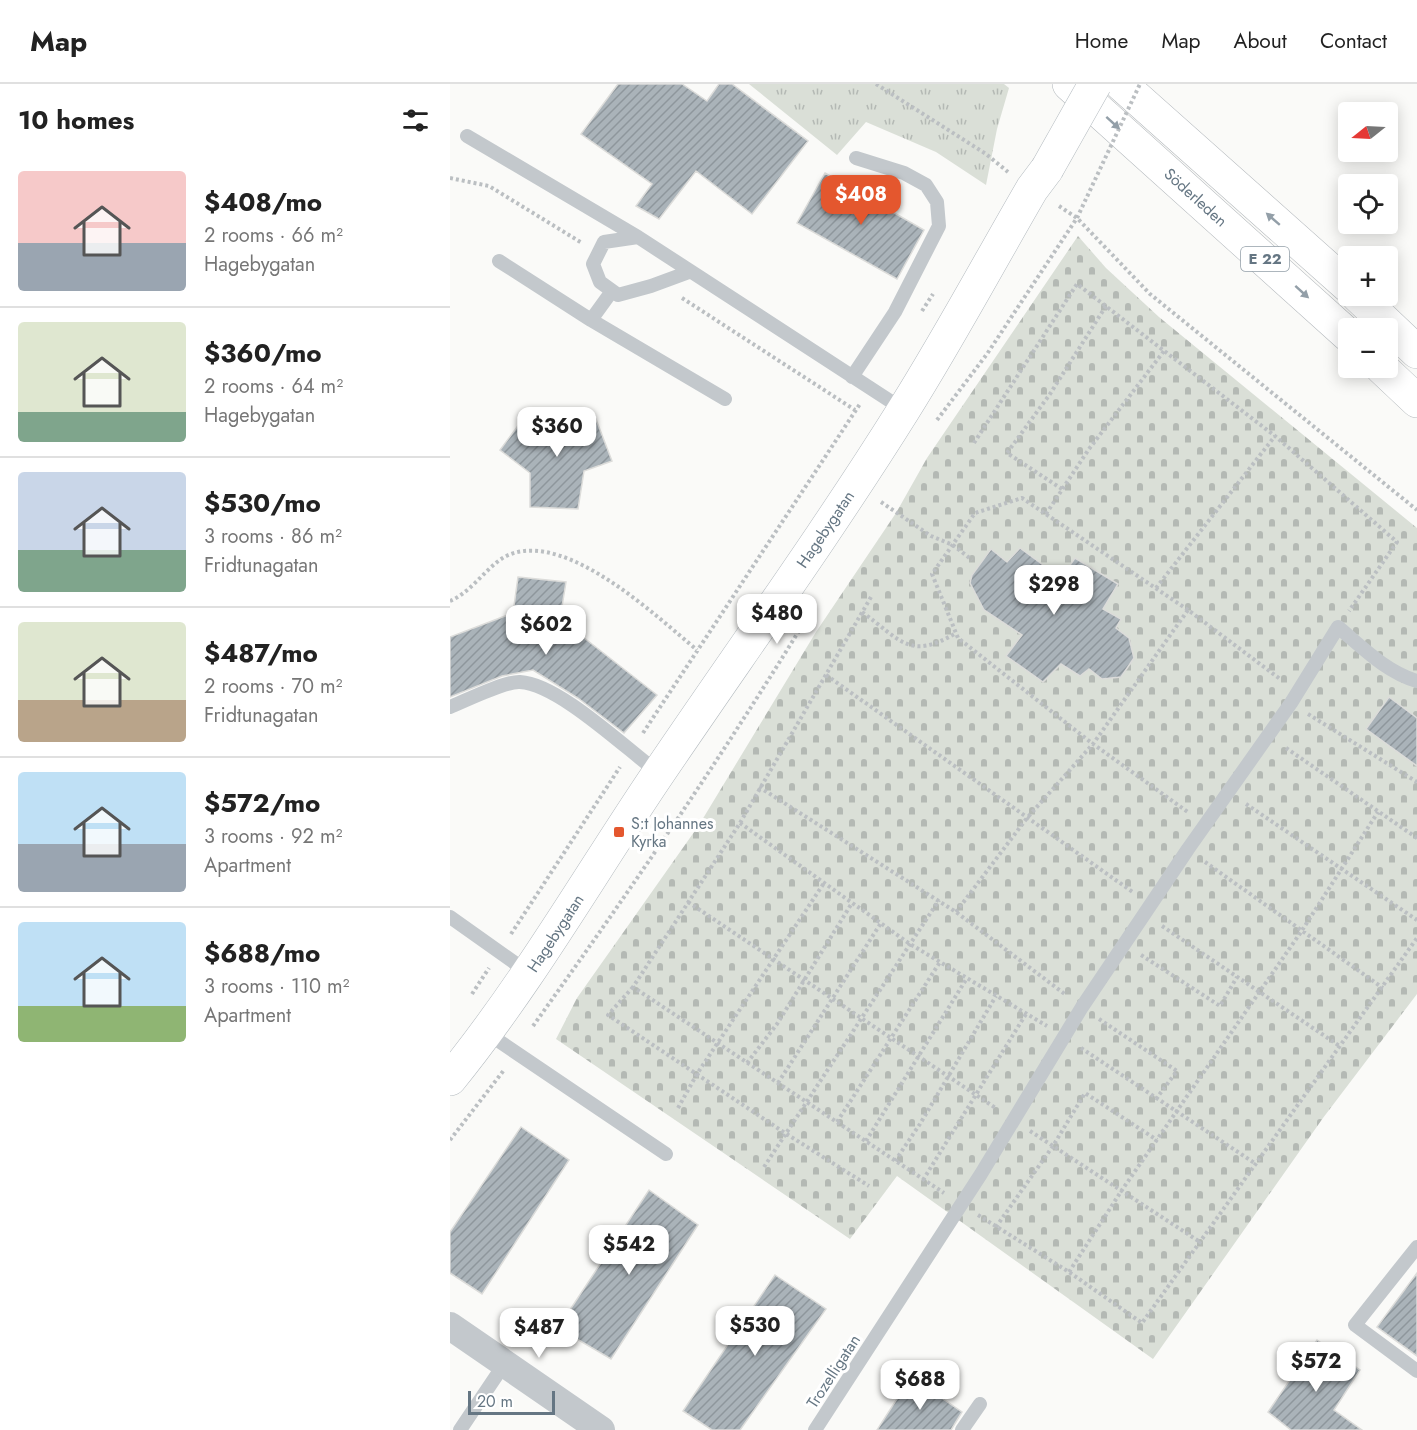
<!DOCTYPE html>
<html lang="en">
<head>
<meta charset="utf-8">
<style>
	body { margin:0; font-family:Jost,sans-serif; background:#f6f6f6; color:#222; height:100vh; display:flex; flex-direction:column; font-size:22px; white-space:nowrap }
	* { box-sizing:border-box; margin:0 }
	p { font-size:20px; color:#767676 }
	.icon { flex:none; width:33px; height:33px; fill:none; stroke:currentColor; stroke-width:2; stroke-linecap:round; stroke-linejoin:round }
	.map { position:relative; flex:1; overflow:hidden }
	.sheet { display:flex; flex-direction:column; background:#fff; width:450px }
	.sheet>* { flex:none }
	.needle { width:39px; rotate:252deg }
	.tools { position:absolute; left:888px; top:18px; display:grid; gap:12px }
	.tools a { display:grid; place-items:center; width:60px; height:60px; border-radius:6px; background:#fff; box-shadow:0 3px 15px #0003; font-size:30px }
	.scale { position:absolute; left:18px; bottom:15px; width:87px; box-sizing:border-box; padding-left:6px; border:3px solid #657683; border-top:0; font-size:16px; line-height:21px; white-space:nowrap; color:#657683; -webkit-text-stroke:4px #fff; paint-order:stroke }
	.price { position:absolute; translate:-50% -51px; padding:0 14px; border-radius:12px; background:#fff; color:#222; font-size:20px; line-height:39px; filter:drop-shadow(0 2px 3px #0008) }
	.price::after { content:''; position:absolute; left:50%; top:36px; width:18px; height:14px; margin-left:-9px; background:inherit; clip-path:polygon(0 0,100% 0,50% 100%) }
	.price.selected { background:#e4572e; color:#fff }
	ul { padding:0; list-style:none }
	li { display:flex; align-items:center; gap:18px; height:150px; padding:0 18px }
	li+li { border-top:2px solid #e0e0e0 }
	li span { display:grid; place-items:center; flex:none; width:168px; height:120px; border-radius:6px; color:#555 }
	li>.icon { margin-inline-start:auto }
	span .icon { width:72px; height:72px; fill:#fffc; stroke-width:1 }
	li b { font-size:26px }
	h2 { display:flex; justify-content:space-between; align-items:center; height:72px; padding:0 18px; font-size:26px }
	header { display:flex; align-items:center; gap:36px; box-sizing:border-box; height:84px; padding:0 30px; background:#fff; border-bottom:2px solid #e0e0e0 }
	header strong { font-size:28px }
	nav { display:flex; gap:33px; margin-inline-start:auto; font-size:21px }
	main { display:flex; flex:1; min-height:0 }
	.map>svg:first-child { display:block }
	.grass { fill:url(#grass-tufts) }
	.cemetery { fill:url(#cemetery-stones) }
	.building { fill:url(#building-hatch); stroke:#dcdcda; stroke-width:1.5 }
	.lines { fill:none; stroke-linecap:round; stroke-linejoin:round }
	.secondary-casing { stroke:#b3babf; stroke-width:34 }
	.highway-casing { stroke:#b4b9bd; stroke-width:34 }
	.path { stroke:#bbbfc2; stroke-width:4; stroke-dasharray:3 3; stroke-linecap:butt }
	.lane { stroke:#c3c8cc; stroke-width:14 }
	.street { stroke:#c3c8cc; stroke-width:28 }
	.secondary { stroke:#fff; stroke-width:33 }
	.highway { stroke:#fff; stroke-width:33 }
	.secondary-bridge-casing { stroke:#b3babf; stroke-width:34; stroke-linecap:butt }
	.path-bridge { stroke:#bbbfc2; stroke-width:4; stroke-dasharray:3 3; stroke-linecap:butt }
	.secondary-bridge { stroke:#fff; stroke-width:33 }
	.oneway { fill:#939fa8 }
	.poi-dot { fill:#e4572e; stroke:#fff; stroke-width:2 }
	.labels { text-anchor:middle; stroke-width:6; stroke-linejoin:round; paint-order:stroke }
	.shield { fill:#fff; stroke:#939fa8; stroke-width:1.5 }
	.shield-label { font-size:15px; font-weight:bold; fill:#657683 }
	.street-label { font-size:16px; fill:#657683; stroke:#fff }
	.poi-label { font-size:16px; fill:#657683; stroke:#fff; text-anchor:start }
</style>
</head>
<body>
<header>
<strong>Map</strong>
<nav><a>Home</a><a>Map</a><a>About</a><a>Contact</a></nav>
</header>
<main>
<section class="sheet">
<h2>10 homes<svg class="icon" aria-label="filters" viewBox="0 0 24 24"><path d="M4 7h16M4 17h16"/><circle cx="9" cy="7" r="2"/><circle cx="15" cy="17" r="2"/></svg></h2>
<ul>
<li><span style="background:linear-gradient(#f6c9c9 60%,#9aa5b1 0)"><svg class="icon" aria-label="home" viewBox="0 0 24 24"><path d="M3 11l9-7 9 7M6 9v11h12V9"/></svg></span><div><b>$408/mo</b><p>2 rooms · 66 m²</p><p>Hagebygatan</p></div></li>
<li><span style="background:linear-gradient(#dfe7d0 75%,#7fa58c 0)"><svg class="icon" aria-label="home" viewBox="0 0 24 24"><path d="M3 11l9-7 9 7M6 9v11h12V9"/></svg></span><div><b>$360/mo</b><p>2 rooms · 64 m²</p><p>Hagebygatan</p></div></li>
<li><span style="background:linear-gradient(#c9d6e8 65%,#7fa58c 0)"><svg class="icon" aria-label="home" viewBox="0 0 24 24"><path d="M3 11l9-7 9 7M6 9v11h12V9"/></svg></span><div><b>$530/mo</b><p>3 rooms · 86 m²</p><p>Fridtunagatan</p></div></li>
<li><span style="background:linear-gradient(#dfe7d0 65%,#b9a48a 0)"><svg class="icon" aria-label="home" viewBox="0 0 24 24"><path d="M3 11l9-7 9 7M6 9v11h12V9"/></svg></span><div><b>$487/mo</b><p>2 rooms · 70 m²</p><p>Fridtunagatan</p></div></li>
<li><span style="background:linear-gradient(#bfe0f5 60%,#9aa5b1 0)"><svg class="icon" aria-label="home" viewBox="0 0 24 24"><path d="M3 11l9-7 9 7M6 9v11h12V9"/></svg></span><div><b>$572/mo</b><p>3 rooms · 92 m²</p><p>Apartment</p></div></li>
<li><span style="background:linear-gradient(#bfe0f5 70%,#8fb573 0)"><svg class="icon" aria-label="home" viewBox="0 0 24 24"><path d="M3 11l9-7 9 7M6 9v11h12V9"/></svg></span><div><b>$688/mo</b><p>3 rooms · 110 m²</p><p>Apartment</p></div></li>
</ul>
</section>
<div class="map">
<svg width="967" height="1346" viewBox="0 0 967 1346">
	<defs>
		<pattern id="grass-tufts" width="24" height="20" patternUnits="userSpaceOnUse" patternTransform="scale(1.5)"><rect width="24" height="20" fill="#dadfd7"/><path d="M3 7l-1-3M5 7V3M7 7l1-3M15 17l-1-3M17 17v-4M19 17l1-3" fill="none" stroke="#b4b9b4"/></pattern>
		<pattern id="cemetery-stones" width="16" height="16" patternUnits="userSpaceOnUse" patternTransform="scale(1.5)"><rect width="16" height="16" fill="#dadfd7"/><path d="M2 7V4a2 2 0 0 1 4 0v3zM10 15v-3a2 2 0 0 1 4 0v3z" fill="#b4b9b4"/></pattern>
		<pattern id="building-hatch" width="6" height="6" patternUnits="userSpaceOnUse" patternTransform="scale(1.5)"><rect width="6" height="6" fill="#aab3b9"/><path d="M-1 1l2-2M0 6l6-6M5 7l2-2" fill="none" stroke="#8e969c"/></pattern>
	</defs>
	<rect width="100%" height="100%" fill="#fafaf8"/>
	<path class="grass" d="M 299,0 L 554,0 L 559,4 L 547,45 L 536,101 L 486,68 L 416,38 L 387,71 Z"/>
	<path class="cemetery" d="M 628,152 L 656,184 L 709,233 L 967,444 L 967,910 L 873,1034 L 703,1275 L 447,1092 L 400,1155 L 106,955 L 127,914 L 249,741 L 366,548 L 446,429 L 477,374 Z"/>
	<path class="building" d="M 168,0 L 232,0 L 257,17 L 269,0 L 282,0 L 358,57 L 302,130 L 246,87 L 209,135 L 186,122 L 202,100 L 131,50 Z
		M 375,89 L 474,146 L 447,195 L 347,139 Z
		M 81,324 L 107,344 L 144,330 L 162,377 L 134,387 L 128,425 L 80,423 L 80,389 L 50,366 Z
		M 570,464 L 611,494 L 625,474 L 668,500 L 653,525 L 671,535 L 666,544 L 679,554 L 684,574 L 671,593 L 652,595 L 639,585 L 630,592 L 611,580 L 593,598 L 556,572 L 572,551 L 534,526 L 520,499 L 522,491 L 541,465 L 557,478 Z
		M 68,493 L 116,498 L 110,535 L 207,611 L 174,649 L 128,614 L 83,586 L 52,592 L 0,613 L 0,553 L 63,529 Z
		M 939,613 L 967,634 L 967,682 L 916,645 Z
		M 71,1043 L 119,1076 L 32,1210 L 0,1189 L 0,1148 Z
		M 199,1106 L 248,1141 L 161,1275 L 108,1244 Z
		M 967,1189 L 967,1272 L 927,1243 Z
		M 325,1191 L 376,1225 L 290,1346 L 262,1346 L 233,1327 Z
		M 867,1256 L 910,1286 L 884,1326 L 912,1346 L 841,1346 L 818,1328 Z
		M 461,1293 L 512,1328 L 501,1346 L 427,1346 Z"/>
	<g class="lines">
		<g class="secondary-casing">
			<path id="secondary" d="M 0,995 C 78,899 139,792 208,690 C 290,569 376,450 453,327 C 499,254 539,179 582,105 L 597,85"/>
		</g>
		<g class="highway-casing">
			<path id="highway" d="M 619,0 L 898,251
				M 671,0 L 898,202
				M 908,212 L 967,268
				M 932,284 L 967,317"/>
		</g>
		<path class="path" d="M 426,0 L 536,70 L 558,88
			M 0,94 L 39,102 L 132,159
			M 609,122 L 627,134 L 700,210 L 967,426
			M 232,214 L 405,326
			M 472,227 L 483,210
			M 487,336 L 537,270 L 627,134
			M 524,359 L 627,200 L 825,352 L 947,458 L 899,527
			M 612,405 L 557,369 L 600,310 L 656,222
			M 431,418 L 481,452 L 503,461 L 522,476
			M 596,430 L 639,365 L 714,267
			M 706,504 L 825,352
			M 421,513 L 290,739 L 183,903 L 494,1109
			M 0,517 C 24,507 40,477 61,470 C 119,449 206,532 247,566
			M 738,526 L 572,414 L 525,429 L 482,490 L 508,554 L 643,660 L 739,729
			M 412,528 C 451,556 459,577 506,549
			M 376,591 L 684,809
			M 858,630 L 967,698
			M 193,649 L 410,320
			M 836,664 L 967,754
			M 309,703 L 506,828 L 616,911
			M 796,720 L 967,836
			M 290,739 L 460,860 L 597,942
			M 755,778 L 933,904
			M 238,818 L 547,1025
			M 506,828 L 577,734 L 643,660 L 738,526 L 830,595
			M 712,842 L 891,963
			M 61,850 L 170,683
			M 691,871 L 770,922 L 787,893
			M 183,903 L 158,931 L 335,1049 L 419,1102
			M 22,910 L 39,884
			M 649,935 L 727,987 L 706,1015
			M 83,942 C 179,808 272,673 358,532
			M 631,964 L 806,1080
			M 297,979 L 327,940 L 402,819
			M 328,999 L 431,839
			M 228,1024 L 247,990 L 374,799
			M 387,1038 L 490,878
			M 580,1047 L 750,1158
			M 0,1056 L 54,986
			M 416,1057 L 517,894
			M 445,1077 L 470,1040 L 546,912
			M 314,1083 L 489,816
			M 473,1096 L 576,930
			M 528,1131 L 619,1188 L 692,1239 L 967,854
			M 546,1143 L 603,1062 L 635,1009 L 707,1056
			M 619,1188 L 672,1106 L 851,848 L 928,728"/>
		<path class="lane" d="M 17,52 L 188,153
			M 49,177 L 141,236
			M 239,188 L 201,202 L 168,211 L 150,198 L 143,180 L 154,158 L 188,153 L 454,326
			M 162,207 L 141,236 L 275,315
			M 402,293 L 445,228 L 489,142 L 487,118 L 476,101 L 454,89 L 406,74
			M 0,623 C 15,617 55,597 70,598 C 109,600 176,665 209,689
			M 0,833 L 79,889
			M 37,949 L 216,1070
			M 967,1163 L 905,1241 L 967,1287
			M 10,1346 L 55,1279
			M 365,1346 L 531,1090 L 632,923 L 738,765 L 841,619 L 888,543 C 912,563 936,588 967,597
			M 512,1346 L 530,1320"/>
		<path class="street" d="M 0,1242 L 151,1346"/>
		<use href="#secondary" class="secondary"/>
		<use href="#highway" class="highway"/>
		<g class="secondary-bridge-casing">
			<path id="secondary-bridge" d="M 597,85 L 645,0"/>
		</g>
		<path class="path-bridge" d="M 627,134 L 690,0"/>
		<use href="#secondary-bridge" class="secondary-bridge"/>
	</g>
	<defs><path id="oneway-solid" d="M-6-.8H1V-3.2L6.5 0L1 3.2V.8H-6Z" transform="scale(1.5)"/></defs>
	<g class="oneway">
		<use href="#oneway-solid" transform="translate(663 39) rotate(42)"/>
		<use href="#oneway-solid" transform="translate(823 135) rotate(-139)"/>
		<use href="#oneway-solid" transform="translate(852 208) rotate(42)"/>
	</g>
	<rect class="poi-dot" x="163" y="742" width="12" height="12" rx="3"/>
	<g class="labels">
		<rect class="shield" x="791" y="163" width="48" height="24" rx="4.5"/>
		<g class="shield-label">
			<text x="815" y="180">E 22</text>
		</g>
		<g class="street-label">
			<text transform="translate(746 113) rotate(42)" y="6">Söderleden</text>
			<text transform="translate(375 445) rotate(-56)" y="6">Hagebygatan</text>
			<text transform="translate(105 849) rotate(-57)" y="6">Hagebygatan</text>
			<text transform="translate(383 1287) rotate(-57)" y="6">Trozelligatan</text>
		</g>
		<g class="poi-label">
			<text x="181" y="745">S:t Johannes<tspan x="181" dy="18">Kyrka</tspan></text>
		</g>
	</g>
</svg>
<div class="tools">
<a><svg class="needle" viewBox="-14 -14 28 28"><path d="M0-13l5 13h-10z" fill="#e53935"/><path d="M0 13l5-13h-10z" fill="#767676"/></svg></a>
<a><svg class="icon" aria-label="locate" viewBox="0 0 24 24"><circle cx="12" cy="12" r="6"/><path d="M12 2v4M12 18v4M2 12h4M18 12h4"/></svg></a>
<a>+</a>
<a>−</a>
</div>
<div class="scale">20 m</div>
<b class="price selected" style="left:411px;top:142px">$408</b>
<b class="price" style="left:107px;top:374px">$360</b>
<b class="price" style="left:604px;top:532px">$298</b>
<b class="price" style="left:327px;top:561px">$480</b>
<b class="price" style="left:96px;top:572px">$602</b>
<b class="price" style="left:179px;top:1192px">$542</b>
<b class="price" style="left:305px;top:1273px">$530</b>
<b class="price" style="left:89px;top:1275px">$487</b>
<b class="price" style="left:866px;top:1309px">$572</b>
<b class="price" style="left:470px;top:1327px">$688</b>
</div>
</main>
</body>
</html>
